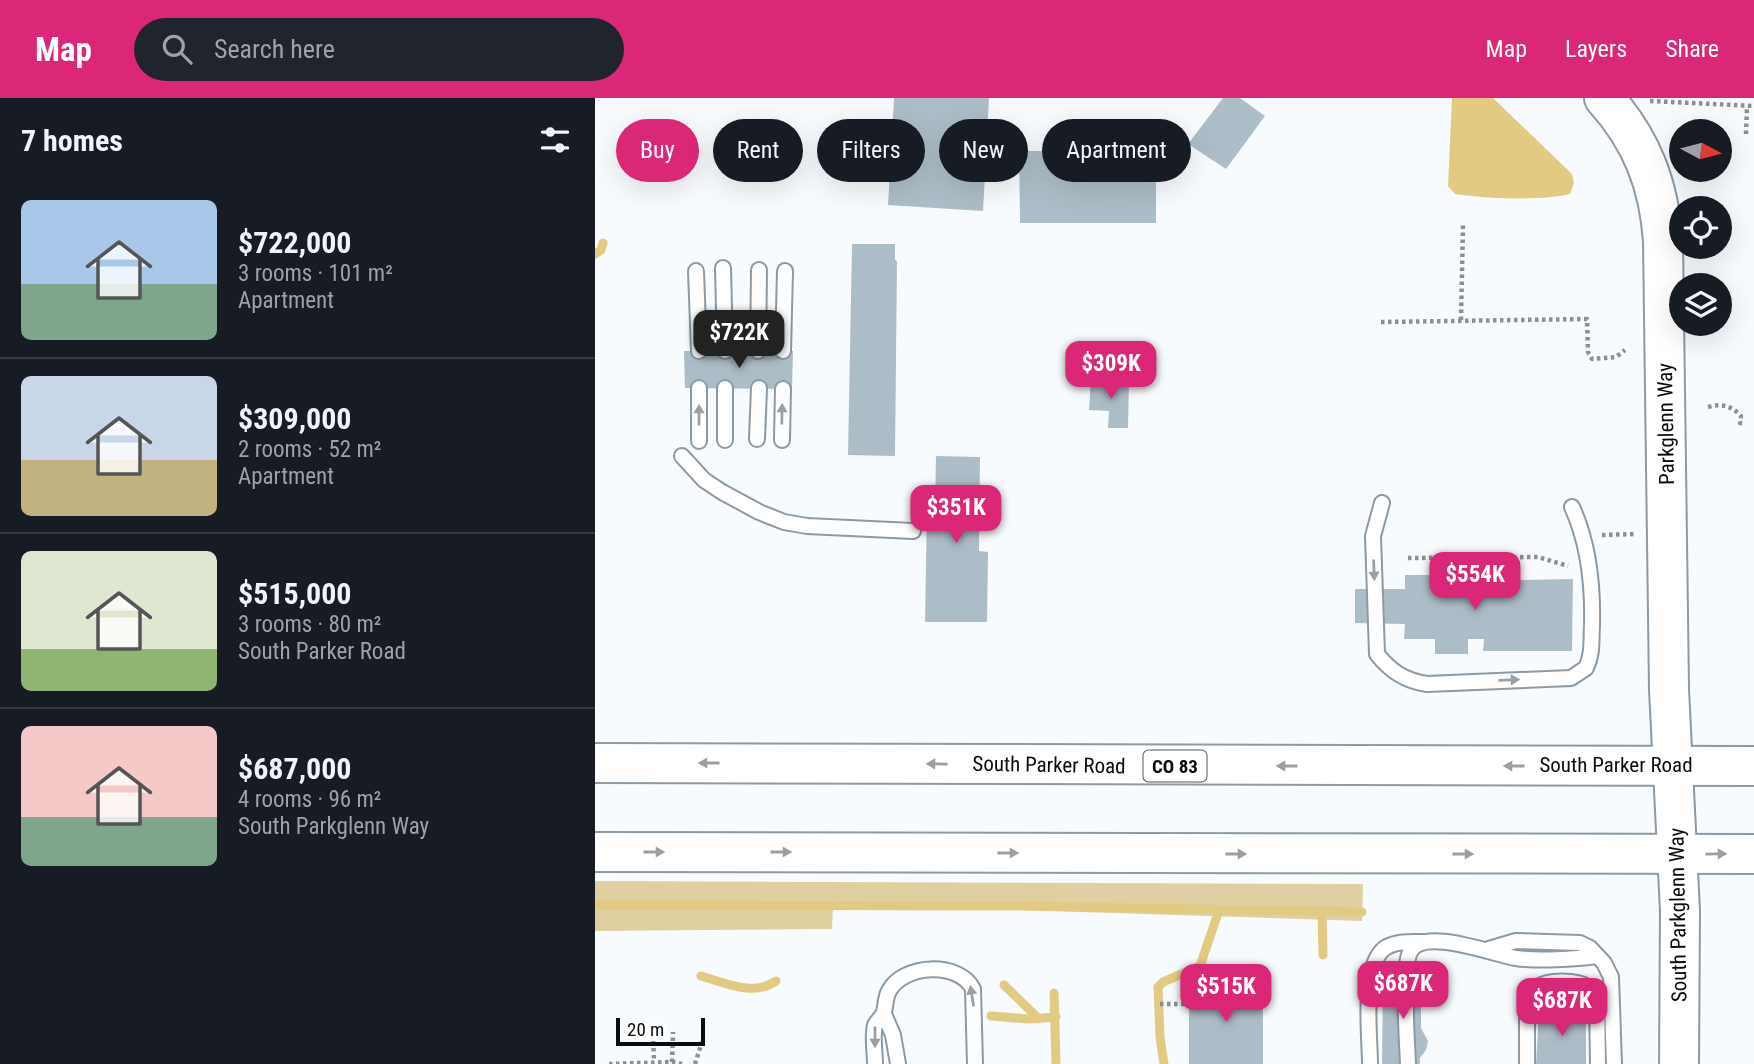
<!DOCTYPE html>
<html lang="en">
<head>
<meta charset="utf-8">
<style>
	body { margin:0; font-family:"Roboto Condensed",sans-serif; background:#20242c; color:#f1f3f6; height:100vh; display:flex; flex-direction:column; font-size:26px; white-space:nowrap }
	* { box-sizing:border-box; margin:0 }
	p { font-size:23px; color:#9ea1a6 }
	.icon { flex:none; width:38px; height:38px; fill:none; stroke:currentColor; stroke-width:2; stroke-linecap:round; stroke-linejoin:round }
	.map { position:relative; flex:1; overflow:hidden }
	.details { display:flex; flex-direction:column; background:#171b24; width:595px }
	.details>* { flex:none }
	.banner { position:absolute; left:21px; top:21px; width:665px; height:63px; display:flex; gap:14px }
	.needle { width:46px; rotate:97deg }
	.tools { position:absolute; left:1074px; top:21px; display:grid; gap:14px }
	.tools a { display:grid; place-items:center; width:63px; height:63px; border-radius:50%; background:#171b24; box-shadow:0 7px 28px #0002; font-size:35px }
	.scale { position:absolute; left:21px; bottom:18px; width:89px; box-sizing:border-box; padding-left:7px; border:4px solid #080d11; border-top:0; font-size:19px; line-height:24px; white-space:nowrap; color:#080d11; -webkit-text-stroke:5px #fff; paint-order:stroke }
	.price { position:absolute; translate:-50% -60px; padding:0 16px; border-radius:14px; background:#db2777; color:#fff; font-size:23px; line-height:46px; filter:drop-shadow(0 2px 4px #0008) }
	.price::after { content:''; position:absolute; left:50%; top:42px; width:21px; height:16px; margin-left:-10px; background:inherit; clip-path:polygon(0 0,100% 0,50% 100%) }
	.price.active { background:#222; color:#fff }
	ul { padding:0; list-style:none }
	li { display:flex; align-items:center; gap:21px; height:175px; padding:0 21px }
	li+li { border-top:2px solid #363941 }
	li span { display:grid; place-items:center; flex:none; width:196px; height:140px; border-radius:10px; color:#555 }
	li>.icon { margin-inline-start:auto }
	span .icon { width:84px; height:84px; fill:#fffc; stroke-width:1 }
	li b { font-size:30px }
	h2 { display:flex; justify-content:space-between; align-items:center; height:84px; padding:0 21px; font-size:30px }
	.tag { padding:0 24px; border-radius:32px; background:#171b24; box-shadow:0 7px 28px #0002; font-size:24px; line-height:63px }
	.tag.active { background:#db2777; color:#fff }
	header { display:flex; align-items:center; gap:42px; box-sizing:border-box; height:98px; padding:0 35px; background:#db2777; color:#fff }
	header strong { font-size:33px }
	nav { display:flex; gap:38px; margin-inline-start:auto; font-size:24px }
	.search { width:490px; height:63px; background:#20242c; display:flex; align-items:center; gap:18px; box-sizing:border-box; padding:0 24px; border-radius:38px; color:#9ea1a6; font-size:26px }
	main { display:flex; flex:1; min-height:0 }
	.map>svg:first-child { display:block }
	.green { fill:#dfcfa1 }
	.water { fill:#e2ca83 }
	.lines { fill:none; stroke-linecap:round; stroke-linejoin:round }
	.stream { stroke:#e2ca83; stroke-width:9 }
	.building { fill:#adbdc7 }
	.lane-casing { stroke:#8b9aa4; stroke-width:18 }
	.secondary-casing { stroke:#8b9aa4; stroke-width:42 }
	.highway-casing { stroke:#8b9aa4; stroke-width:42 }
	.path { stroke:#8c9093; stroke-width:4.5; stroke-dasharray:3.5 3.5; stroke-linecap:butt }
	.lane { stroke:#fff; stroke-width:14 }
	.secondary { stroke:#fff; stroke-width:38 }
	.highway { stroke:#fff; stroke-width:38 }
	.oneway { fill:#9c9ea0 }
	.labels { text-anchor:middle; stroke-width:5; stroke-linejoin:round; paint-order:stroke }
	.shield { fill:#fff; stroke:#525658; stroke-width:2 }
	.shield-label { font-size:19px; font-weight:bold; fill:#080d11 }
	.street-label { font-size:21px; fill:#080d11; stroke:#fff }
</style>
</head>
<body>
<header>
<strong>Map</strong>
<div class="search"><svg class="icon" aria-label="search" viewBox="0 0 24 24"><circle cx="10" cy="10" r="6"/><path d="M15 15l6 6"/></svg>Search here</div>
<nav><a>Map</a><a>Layers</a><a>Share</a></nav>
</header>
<main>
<section class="details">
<h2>7 homes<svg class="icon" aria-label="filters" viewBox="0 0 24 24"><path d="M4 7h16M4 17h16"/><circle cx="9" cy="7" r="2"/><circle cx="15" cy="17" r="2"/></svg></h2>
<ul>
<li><span style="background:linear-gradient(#a9c7e8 60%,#7fa58c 0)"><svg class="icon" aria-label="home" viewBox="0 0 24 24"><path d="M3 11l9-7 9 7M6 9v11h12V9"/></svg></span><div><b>$722,000</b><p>3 rooms · 101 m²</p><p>Apartment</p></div></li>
<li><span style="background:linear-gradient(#c9d6e8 60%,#c2b280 0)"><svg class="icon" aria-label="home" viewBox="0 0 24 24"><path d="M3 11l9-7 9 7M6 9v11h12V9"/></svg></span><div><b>$309,000</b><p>2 rooms · 52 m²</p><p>Apartment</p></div></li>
<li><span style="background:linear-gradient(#dfe7d0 70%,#8fb573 0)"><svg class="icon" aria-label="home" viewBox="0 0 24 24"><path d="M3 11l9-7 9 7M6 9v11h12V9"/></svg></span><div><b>$515,000</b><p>3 rooms · 80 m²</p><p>South Parker Road</p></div></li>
<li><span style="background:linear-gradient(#f6c9c9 65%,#7fa58c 0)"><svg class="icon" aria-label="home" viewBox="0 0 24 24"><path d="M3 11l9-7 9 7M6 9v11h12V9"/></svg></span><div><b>$687,000</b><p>4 rooms · 96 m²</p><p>South Parkglenn Way</p></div></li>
</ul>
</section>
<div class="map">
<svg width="1159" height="966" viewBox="0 0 1159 966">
	<rect width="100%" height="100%" fill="#f8fbfd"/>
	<path class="green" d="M 0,783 L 768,786 L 767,823 L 238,806 L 237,831 L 0,833 Z"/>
	<path class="water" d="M 857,0 L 898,0 L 977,76 L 979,85 L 975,96 C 944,103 892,101 860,96 L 853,88 Z"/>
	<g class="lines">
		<path class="stream" d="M 0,156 L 6,152 L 8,145
			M 0,807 L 432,808 L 767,814
			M 727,814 L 728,857
			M 106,878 C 131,885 158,899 181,883
			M 409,887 L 444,921
			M 459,895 L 461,966
			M 396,918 L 434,921 L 461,919
			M 569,966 L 565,939 L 563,889 L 568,884 L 605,868 L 624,812"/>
	</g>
	<path class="building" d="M 299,0 L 394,0 L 388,113 L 293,107 Z
		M 628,0 L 645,0 L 670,18 L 631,71 L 593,46 Z
		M 424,53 L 561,53 L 561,125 L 425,125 Z
		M 257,146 L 300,146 L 300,162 L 302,163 L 300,358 L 253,357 Z
		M 89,253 L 198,253 L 197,291 L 90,290 Z
		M 496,281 L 534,283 L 533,330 L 513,330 L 514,313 L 494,312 Z
		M 341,358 L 385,359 L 384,453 L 393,454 L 392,524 L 330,524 L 332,406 L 340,407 Z
		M 854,465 L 874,465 L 874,476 L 889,476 L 888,483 L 978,481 L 977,553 L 888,553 L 889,541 L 873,541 L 873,556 L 840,556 L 840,541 L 809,541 L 810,526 L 760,525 L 760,491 L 810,491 L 810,477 L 855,477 Z
		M 798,876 L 826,877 L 826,930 L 833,943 L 831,952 L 825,960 L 825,966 L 787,966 L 788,882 L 798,882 Z
		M 594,886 L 668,886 L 668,966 L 594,966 Z
		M 991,912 L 991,966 L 941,966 L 944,913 Z"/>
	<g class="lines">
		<g class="lane-casing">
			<path id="lane" d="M 128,170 L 130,253
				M 101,173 L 104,253
				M 163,253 L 164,172
				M 188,253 L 190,173
				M 104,290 L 104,343
				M 162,341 L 164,290
				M 130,342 L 130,290
				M 187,342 L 188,291
				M 87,358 L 109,382 L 127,394 L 164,414 L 189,424 L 212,428 L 318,433
				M 787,405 L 778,438 L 782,556 C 795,573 810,583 832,586 L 976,580 L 991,570 C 998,556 996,542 997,527 C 998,487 994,446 977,409
				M 894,851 L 921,843 L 985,845 L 995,850 L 1009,865 L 1016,879 L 1019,966
				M 289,916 L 298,937 L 303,966
				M 280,966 C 280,955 277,938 280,927 C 282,923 287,919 289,914 C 291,907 290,900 294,893 C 308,866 364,863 378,891 L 380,966
				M 775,966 C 775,939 766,867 790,850 C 801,843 815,844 827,844
				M 813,966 C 812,944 807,870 815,854 C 827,828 900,857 921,860 C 942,863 981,861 1001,858
				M 932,966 L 932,911 C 934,903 936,896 942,890 C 952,881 982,882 993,889 C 998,892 1000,897 1002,903 L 1003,966"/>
		</g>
		<g class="secondary-casing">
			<path id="secondary" d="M 1009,0 C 1047,42 1064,87 1068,143 L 1074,591 L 1085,813 L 1084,966"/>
		</g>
		<g class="highway-casing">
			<path id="highway" d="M 0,665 L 1159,668
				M 0,754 L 1159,756"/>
		</g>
		<path class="path" d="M 1055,3 L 1159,8
			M 1151,36 L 1152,8
			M 866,222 L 868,127
			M 786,224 L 992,221 L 993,254 L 997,261 L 1021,259 L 1030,252
			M 1113,309 C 1126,305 1137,308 1146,318 L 1145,325 L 1150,326
			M 1007,437 L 1041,436
			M 813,460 L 943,459 L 973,468
			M 565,906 L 592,906
			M 58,936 L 59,963
			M 77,964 L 78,934
			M 14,966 L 77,964 L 87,966
			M 100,966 L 107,944"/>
		<use href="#lane" class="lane"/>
		<use href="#secondary" class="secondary"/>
		<use href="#highway" class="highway"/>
	</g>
	<defs><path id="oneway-solid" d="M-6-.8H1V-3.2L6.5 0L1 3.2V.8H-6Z" transform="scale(1.75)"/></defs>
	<g class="oneway">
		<use href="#oneway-solid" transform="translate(187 316) rotate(-89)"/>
		<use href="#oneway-solid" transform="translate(104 317) rotate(-90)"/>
		<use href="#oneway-solid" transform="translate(779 472) rotate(88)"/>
		<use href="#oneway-solid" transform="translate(914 582) rotate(-2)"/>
		<use href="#oneway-solid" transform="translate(114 665) rotate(-180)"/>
		<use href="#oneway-solid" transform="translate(342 666) rotate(-179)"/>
		<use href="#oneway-solid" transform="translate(692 668) rotate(180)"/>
		<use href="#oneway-solid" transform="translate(919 668) rotate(180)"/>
		<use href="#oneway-solid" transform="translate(59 754)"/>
		<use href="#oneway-solid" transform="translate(186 754)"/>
		<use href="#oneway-solid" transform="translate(413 755)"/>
		<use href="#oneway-solid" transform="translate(641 756)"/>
		<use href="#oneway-solid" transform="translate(868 756)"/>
		<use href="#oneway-solid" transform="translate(1121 756) rotate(-1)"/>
		<use href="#oneway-solid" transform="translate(377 898) rotate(-99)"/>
		<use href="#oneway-solid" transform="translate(280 939) rotate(90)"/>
	</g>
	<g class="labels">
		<rect class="shield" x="548.5" y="652.5" width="63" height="31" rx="5"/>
		<g class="shield-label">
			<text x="580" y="675">CO 83</text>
		</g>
		<g class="street-label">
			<text transform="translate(1071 326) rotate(-91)" y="7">Parkglenn Way</text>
			<text transform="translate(454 667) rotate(1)" y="7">South Parker Road</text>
			<text x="1021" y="674">South Parker Road</text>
			<text transform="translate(1083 817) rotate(-91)" y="7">South Parkglenn Way</text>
		</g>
	</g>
</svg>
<div class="tools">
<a><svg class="needle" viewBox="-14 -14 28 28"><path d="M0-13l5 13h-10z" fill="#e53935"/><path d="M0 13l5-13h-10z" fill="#9ea1a6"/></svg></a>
<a><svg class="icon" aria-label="locate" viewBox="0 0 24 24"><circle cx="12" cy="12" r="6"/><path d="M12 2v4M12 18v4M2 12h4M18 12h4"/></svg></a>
<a><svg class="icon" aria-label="layers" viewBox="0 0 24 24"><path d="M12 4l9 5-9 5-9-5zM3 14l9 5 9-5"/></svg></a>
</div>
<div class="scale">20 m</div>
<b class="price active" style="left:144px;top:272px">$722K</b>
<b class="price" style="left:516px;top:303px">$309K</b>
<b class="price" style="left:361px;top:447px">$351K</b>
<b class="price" style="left:880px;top:514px">$554K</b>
<b class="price" style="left:808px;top:923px">$687K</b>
<b class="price" style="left:631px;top:926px">$515K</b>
<b class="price" style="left:967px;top:940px">$687K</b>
<div class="banner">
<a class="tag active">Buy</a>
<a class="tag">Rent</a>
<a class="tag">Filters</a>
<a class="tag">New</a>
<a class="tag">Apartment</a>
</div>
</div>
</main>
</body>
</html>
